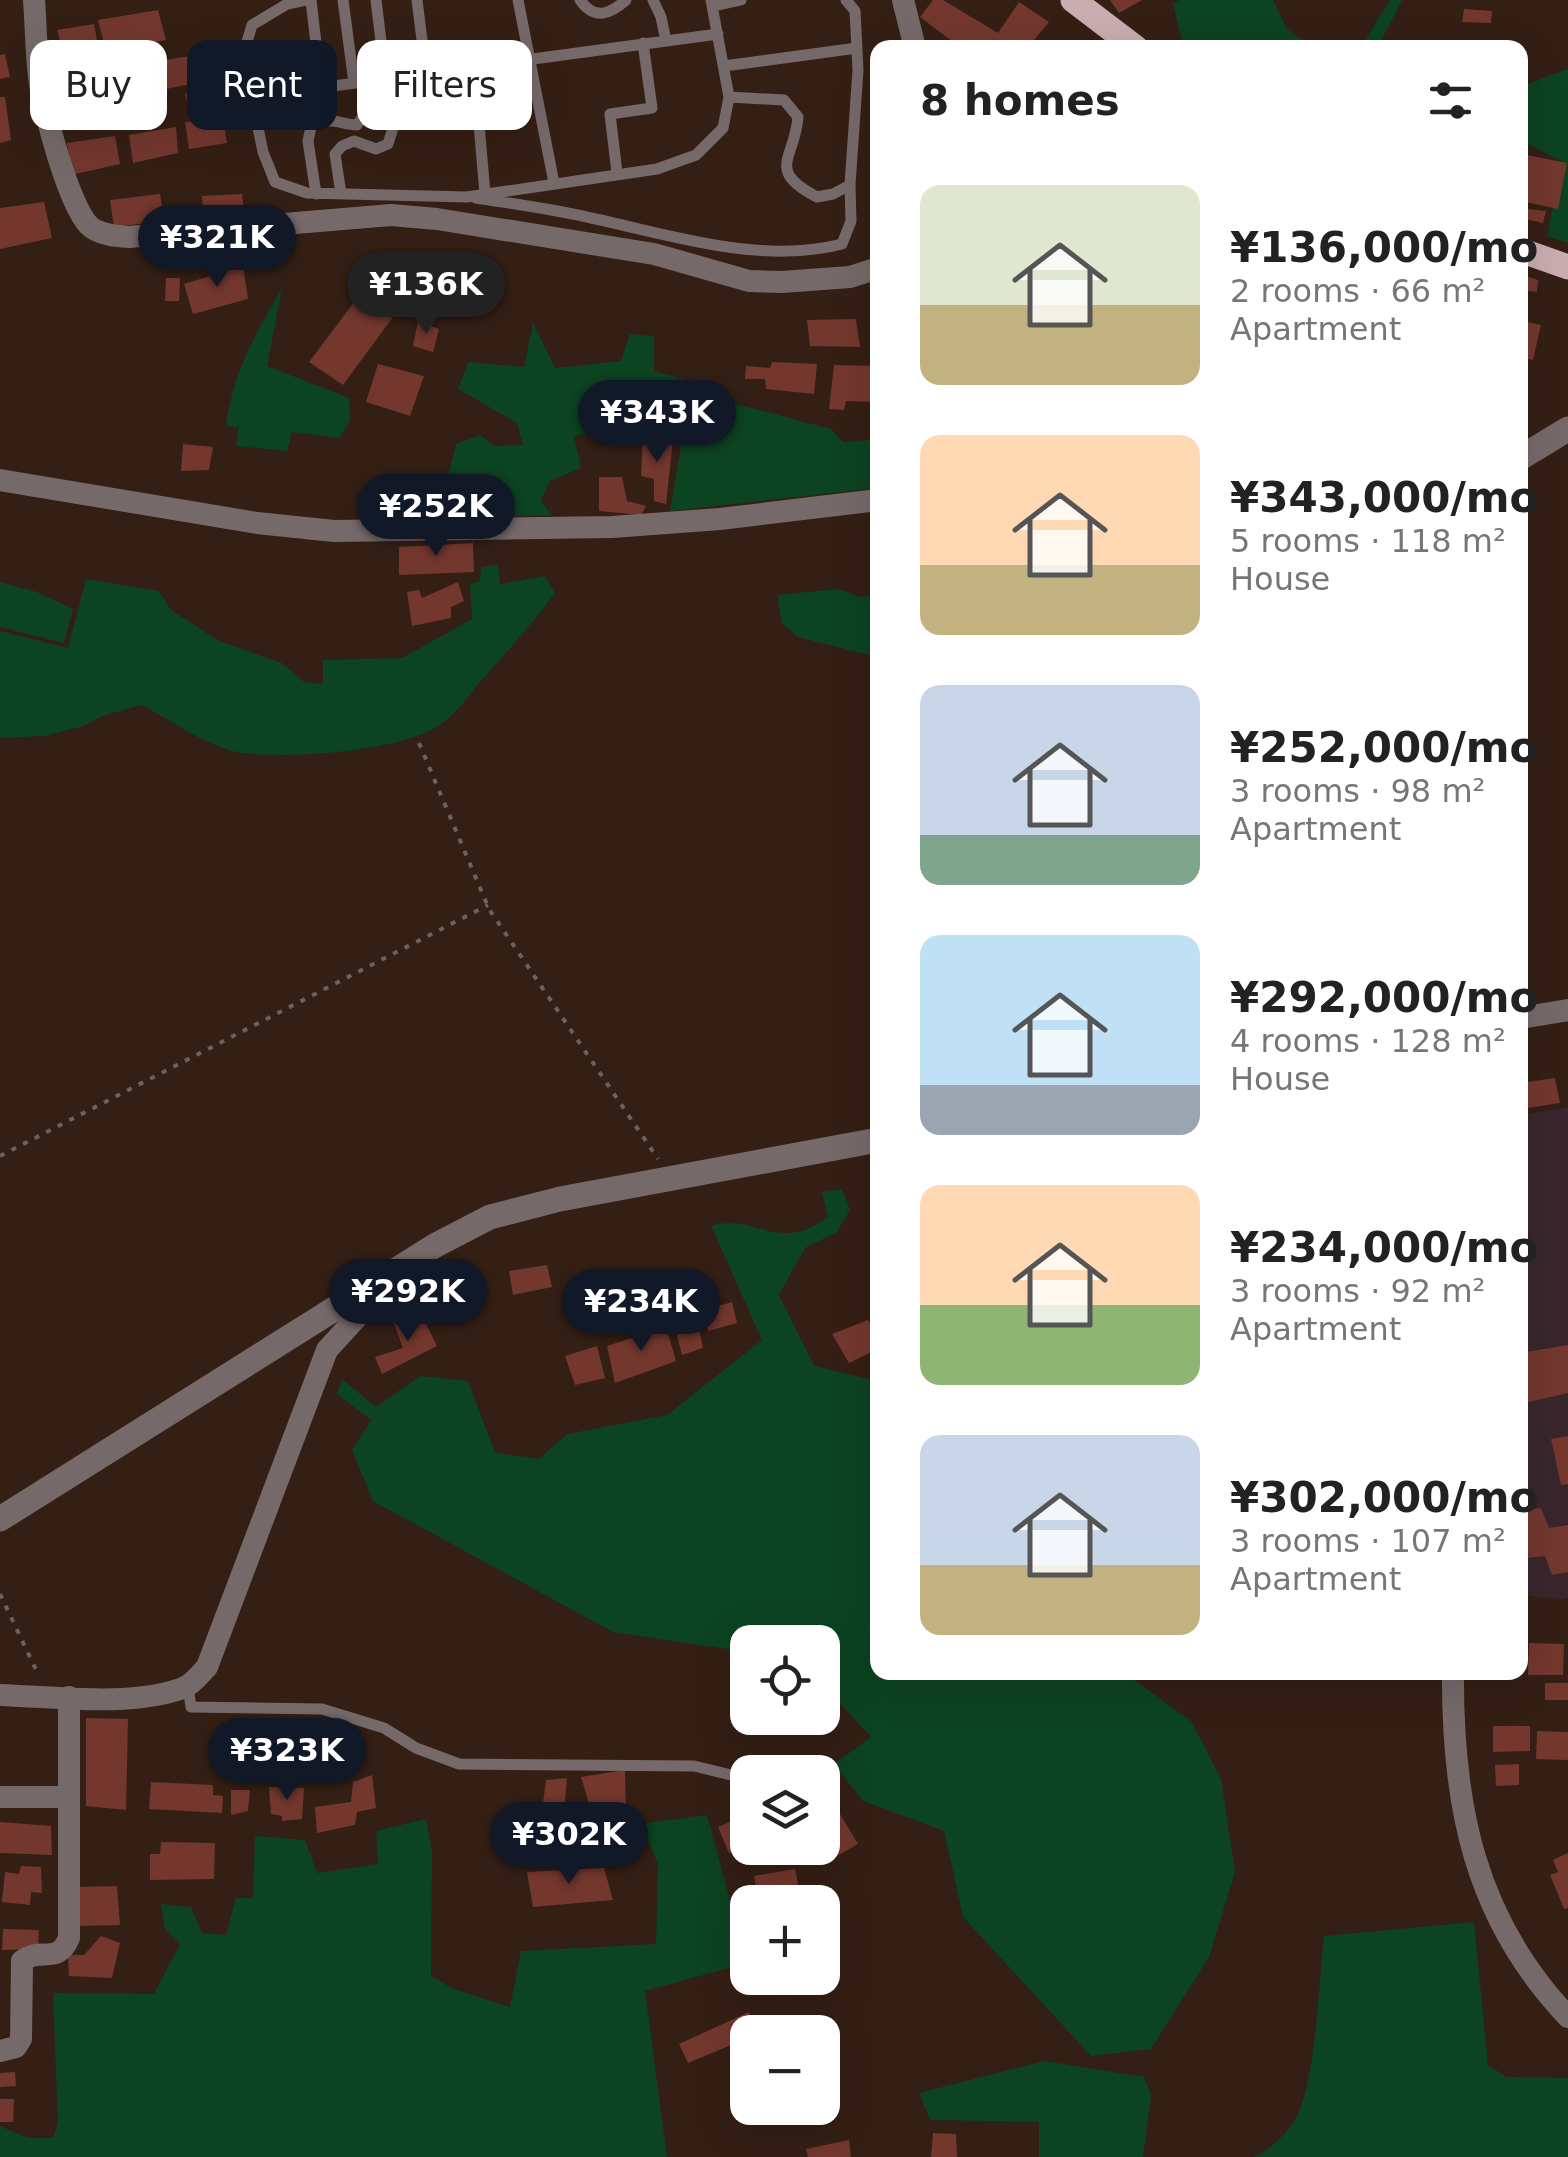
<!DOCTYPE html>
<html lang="en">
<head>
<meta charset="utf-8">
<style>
	body { margin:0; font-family:"DejaVu Sans",sans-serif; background:#f2f2f2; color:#222; height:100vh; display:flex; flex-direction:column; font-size:38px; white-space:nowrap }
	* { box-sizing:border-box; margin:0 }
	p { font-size:32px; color:#767676 }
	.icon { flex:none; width:55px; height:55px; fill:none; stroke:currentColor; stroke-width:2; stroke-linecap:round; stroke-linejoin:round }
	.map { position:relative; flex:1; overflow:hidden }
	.side { position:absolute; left:870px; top:40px; width:658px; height:1640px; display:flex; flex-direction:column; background:#fff; border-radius:20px; box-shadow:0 10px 40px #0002 }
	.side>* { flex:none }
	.hud { position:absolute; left:30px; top:40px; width:690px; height:90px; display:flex; gap:20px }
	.buttons { position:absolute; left:730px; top:1625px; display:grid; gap:20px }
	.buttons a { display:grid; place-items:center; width:110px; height:110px; border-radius:20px; background:#fff; box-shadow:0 10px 40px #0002; font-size:50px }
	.price { position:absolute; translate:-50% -85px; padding:0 22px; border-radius:35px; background:#111827; color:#fff; font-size:32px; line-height:65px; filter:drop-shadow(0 2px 5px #0008) }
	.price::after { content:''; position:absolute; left:50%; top:60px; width:30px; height:22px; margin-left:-15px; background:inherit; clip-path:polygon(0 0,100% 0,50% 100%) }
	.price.active { background:#222; color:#fff }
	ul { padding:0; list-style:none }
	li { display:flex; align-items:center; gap:30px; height:250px; padding:0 50px }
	li span { display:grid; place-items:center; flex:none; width:280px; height:200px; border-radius:20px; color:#555 }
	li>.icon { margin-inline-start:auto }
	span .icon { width:120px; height:120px; fill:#fffc; stroke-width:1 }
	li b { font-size:42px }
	h2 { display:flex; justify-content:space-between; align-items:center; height:120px; padding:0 50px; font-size:42px }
	.tag { padding:0 35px; border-radius:20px; background:#fff; box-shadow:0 10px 40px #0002; font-size:35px; line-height:90px }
	.tag.active { background:#111827; color:#fff }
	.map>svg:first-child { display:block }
	.education { fill:#38262c }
	.green { fill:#0c4321 }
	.building { fill:#73372e }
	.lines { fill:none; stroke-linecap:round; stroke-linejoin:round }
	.path { stroke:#726056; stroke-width:4; stroke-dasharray:5 8; stroke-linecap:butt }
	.service { stroke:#76696a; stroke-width:11 }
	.minor { stroke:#76696a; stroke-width:22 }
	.tertiary { stroke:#76696a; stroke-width:25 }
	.primary { stroke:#c9adb0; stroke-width:25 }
</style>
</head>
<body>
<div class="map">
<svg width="1568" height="2157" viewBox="0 0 1568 2157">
	<rect width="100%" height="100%" fill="#341f14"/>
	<path class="education" d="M 1568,1107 L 1568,1598 L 1560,1600 L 1520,1594 L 1520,1115 Z"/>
	<path class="green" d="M 1180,0 L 1273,0 L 1287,29 L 1313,47 L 1183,47 L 1173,3 Z
		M 1390,0 L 1402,0 L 1378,47 L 1354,47 L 1365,41 Z
		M 1568,69 L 1568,243 L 1547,236 L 1562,162 L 1520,140 L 1520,87 Z
		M 282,288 L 267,366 L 349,398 L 350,420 L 340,438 L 292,432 L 287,451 L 236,446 L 239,427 L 226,426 C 234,368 254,338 282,288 Z
		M 533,323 L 555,368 L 621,361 L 630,334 L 654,336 L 654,371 L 730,392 L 729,402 L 831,429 L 843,442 L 877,439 L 877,488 L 670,511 L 683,435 L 635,428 L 574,436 L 581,468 L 550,481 L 541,501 L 552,515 L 447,518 L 445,489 L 456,444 L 480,435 L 494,446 L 523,445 L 517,423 L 458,389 L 468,362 L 524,367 Z
		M 498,565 L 500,584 L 545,576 L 555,593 C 532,624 507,652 481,681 C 470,694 459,710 445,721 C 410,752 283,760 237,752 C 206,746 170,719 141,705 L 102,716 L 84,726 L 44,736 L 0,738 L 0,631 L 68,648 L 86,579 L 159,591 L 171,610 L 219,641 L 282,663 L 304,682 L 323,684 L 323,660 L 402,658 L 472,619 L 470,584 L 480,581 L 481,567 Z
		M 0,582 L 37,592 L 73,609 L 64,643 L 0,627 Z
		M 838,589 L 860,597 L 877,595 L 877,657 L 798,637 L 782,623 L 777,595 Z
		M 842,1189 L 850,1210 L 837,1232 L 805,1248 L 779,1295 L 814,1366 L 877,1381 L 878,1672 L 1125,1673 L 1191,1721 L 1221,1779 L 1235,1872 L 1209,1957 L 1151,2049 L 1091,2056 L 963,1917 L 944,1831 L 863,1801 L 834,1764 L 871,1737 L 823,1685 L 822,1642 L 748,1642 L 747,1652 L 613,1632 L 373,1501 L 352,1450 L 371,1420 L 337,1394 L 342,1379 L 376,1407 L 420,1376 L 468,1381 L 495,1453 L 539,1459 L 567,1434 L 667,1415 L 762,1340 L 711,1226 C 756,1212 776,1255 828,1217 L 822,1192 Z
		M 707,1815 L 747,1963 L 645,1991 L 667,2157 L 0,2157 L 0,2126 L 28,2138 L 53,2138 L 58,2123 L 53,1993 L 154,1994 L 180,1944 L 165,1929 L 161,1904 L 191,1907 L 202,1933 L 226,1935 L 236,1898 L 253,1898 L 255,1836 L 305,1840 L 317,1873 L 378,1864 L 376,1831 L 426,1819 L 432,1852 L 431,1976 L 453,1989 L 510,2007 L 521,1951 L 656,1944 L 658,1863 L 640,1824 Z
		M 1474,1922 L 1488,2065 L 1507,2077 L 1568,2078 L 1568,2157 L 1254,2157 C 1271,2149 1290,2131 1298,2114 C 1316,2074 1319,1982 1324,1936 Z
		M 1045,2061 L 1144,2077 L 1151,2095 L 1143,2157 L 1039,2157 L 1039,2122 L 930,2120 L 919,2093 Z"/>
	<path class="building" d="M 933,0 L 943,0 L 998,33 L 1019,2 L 1049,22 L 1027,48 L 961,48 L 920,17 Z
		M 1110,0 L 1142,0 L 1119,13 Z
		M 1464,9 L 1492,11 L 1491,23 L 1462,22 Z
		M 158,10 L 166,40 L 106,51 L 98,20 Z
		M 94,24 L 99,51 L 65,58 L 57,30 Z
		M 208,53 L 215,79 L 118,99 L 111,69 Z
		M 5,54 L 10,77 L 0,79 L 0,55 Z
		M 202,89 L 207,107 L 189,110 L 185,94 Z
		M 0,97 L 5,97 L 11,140 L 0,143 Z
		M 223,118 L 227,143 L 189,149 L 185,122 Z
		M 176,127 L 178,153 L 133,163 L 129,135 Z
		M 115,136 L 120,164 L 71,175 L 67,143 Z
		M 1522,154 L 1567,163 L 1558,209 L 1520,201 Z
		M 160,194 L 164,221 L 114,227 L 110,200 Z
		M 242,194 L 245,219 L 204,225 L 202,196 Z
		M 44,202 L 52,238 L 0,249 L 0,208 Z
		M 1520,208 L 1546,211 L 1543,223 L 1520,218 Z
		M 386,260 L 418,283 L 343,385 L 309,362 Z
		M 243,266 L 248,299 L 193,314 L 184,284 Z
		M 1520,274 L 1538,280 L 1537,292 L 1520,290 Z
		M 166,278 L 180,278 L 179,301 L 165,301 Z
		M 856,319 L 860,347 L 810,346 L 807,320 Z
		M 1520,320 L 1541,325 L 1533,360 L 1520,357 Z
		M 418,321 L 439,329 L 433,352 L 413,346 Z
		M 772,362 L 817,364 L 814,394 L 766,389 L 765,379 L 745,379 L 746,366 L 770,368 Z
		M 378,364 L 424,376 L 410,416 L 366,402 Z
		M 834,365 L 878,366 L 878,402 L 846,401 L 844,410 L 829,409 Z
		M 643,436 L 673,440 L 666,504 L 654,501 L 654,479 L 641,476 Z
		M 183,444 L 213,447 L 209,470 L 181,471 Z
		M 599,477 L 622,477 L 627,501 L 646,506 L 641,515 L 599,511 Z
		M 364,497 L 399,500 L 399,519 L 360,515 Z
		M 473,543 L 474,572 L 399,575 L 399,547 Z
		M 458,582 L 464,601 L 451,607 L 451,618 L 412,626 L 407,592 L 419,590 L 422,598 Z
		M 1555,1078 L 1560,1103 L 1520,1109 L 1520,1083 Z
		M 547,1265 L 552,1287 L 513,1295 L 509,1271 Z
		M 674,1278 L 675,1299 L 645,1306 L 642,1283 Z
		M 637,1288 L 639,1310 L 591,1317 L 586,1295 Z
		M 732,1302 L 737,1323 L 708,1331 L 704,1310 Z
		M 423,1318 L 437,1346 L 382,1374 L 375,1357 L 403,1348 L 394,1324 Z
		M 868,1320 L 878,1340 L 878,1349 L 849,1363 L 832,1334 Z
		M 698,1323 L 703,1348 L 682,1355 L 676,1331 Z
		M 666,1327 L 676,1361 L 615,1383 L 607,1346 Z
		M 1568,1345 L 1568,1393 L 1520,1404 L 1520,1353 Z
		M 597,1346 L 605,1378 L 575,1385 L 565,1356 Z
		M 1568,1436 L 1568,1484 L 1561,1485 L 1551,1439 Z
		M 1541,1508 L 1549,1528 L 1568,1525 L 1568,1572 L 1552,1575 L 1545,1556 L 1520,1559 L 1520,1511 Z
		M 1529,1643 L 1564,1644 L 1563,1675 L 1528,1675 Z
		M 1545,1683 L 1568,1683 L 1568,1700 L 1545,1700 Z
		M 86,1718 L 128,1719 L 126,1810 L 86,1806 Z
		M 1493,1726 L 1530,1726 L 1530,1751 L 1493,1752 Z
		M 337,1727 L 350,1752 L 320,1764 L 316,1731 Z
		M 1537,1731 L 1568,1732 L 1568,1760 L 1536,1759 Z
		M 277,1743 L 281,1762 L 269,1765 L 261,1747 Z
		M 1519,1764 L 1519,1785 L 1496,1786 L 1495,1765 Z
		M 625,1770 L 626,1817 L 595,1823 L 581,1777 Z
		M 372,1775 L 376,1808 L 357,1812 L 355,1825 L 317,1833 L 315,1807 L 351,1802 L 353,1782 Z
		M 567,1778 L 563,1826 L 540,1827 L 546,1780 Z
		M 151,1782 L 213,1785 L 213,1795 L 223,1796 L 222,1813 L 149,1809 Z
		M 269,1787 L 304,1788 L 302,1819 L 282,1821 L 282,1816 L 271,1814 Z
		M 825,1789 L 858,1844 L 826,1862 L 819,1848 L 822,1848 L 822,1790 Z
		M 231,1790 L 250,1790 L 248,1811 L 231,1815 Z
		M 748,1814 L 748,1843 L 729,1853 L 718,1827 Z
		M 0,1822 L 51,1826 L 52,1855 L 0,1853 Z
		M 161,1842 L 215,1843 L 214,1879 L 150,1880 L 150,1854 L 160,1854 Z
		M 1568,1853 L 1568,1908 L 1564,1909 L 1550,1875 L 1558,1872 L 1553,1860 Z
		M 21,1866 L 41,1867 L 42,1893 L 31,1892 L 30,1905 L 2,1902 L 5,1872 L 19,1874 Z
		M 604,1868 L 613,1900 L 533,1907 L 527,1872 Z
		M 795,1869 L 799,1889 L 759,1902 L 754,1876 Z
		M 117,1886 L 120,1925 L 76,1926 L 76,1887 Z
		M 3,1929 L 39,1930 L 38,1949 L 2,1950 Z
		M 101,1936 L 120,1943 L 112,1978 L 69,1976 L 68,1955 L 84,1955 Z
		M 749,2012 L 754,2032 L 748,2032 L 748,2038 L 688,2063 L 679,2044 Z
		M 15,2072 L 16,2086 L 0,2087 L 0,2073 Z
		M 0,2099 L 14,2099 L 13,2122 L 0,2122 Z
		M 933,2133 L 956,2134 L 957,2157 L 931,2157 Z
		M 849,2140 L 851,2157 L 808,2157 L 806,2149 Z"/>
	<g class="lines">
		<path class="path" d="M 419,743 L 489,909 L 658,1159
			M 0,1156 L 488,905
			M 0,1594 L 38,1674"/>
		<path class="service" d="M 306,0 L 287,4 L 252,25 L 243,55 L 263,152 L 275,182 L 307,193 L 467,197 L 657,169 L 696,155 L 723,128 L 729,97 L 711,0
			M 311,0 L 321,87
			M 343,0 L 354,83
			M 417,0 L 426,72
			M 518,0 L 554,183
			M 580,0 C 595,21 610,14 626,0
			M 653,0 L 661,17 L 666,41
			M 714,6 L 741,0
			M 474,66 L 485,194
			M 724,66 L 857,48
			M 252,97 L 718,34
			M 729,97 L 784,100 L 798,117 C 795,159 765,170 817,197 L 833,194 L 850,185
			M 617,173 L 610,114 L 652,108 L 643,43
			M 316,194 L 308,141 L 311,127 C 326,115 340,124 357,125 L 365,114 L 364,81
			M 341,194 L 335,154 L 342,146 L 354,141 L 376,149 L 388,144 L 392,131 L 376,0
			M 476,198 C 514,204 553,209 591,218 C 671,235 760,265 842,244 L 851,221 L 850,185 L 858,70 L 855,11 L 846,0
			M 188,1687 L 191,1707 L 322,1709 L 384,1728 L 416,1748 L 459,1764 L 694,1766 L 748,1779"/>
		<path class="minor" d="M 34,0 C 36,26 36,52 39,77 C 42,105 70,213 92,228 C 102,235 117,236 129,237 L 391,215 L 437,219 L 654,254 L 749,281 L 782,282 L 850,277 L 878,268
			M 903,0 L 915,48
			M 0,480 L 257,523 L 334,531 L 612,527 L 720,519 L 878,500
			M 1520,1018 L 1568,1010
			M 1453,1672 C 1452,1804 1474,1918 1568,2017
			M 0,1695 C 56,1697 131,1707 183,1688 C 193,1684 200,1674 207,1667 L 327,1350 L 368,1305 L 399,1277
			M 0,1797 L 68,1797
			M 0,2051 L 16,2047 L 21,2039 L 22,1961 C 41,1946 57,1966 69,1938 L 69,1697"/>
		<path class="tertiary" d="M 1520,458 L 1568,429
			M 0,1519 L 436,1245 L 490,1217 L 560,1199 L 878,1140"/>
		<path class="primary" d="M 1073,0 L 1136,48
			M 1520,250 L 1568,267"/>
	</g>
</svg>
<div class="buttons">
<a><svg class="icon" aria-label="locate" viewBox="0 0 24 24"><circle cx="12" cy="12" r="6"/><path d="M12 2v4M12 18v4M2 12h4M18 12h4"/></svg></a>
<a><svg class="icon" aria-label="layers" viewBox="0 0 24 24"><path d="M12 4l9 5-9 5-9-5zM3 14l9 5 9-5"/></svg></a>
<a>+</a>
<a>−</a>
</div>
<b class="price" style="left:217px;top:290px">¥321K</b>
<b class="price active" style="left:426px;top:337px">¥136K</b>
<b class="price" style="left:657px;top:465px">¥343K</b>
<b class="price" style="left:436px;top:559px">¥252K</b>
<b class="price" style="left:408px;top:1344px">¥292K</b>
<b class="price" style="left:641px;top:1354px">¥234K</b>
<b class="price" style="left:287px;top:1803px">¥323K</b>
<b class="price" style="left:569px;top:1887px">¥302K</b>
<div class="hud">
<a class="tag">Buy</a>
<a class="tag active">Rent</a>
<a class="tag">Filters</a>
</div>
<section class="side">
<h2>8 homes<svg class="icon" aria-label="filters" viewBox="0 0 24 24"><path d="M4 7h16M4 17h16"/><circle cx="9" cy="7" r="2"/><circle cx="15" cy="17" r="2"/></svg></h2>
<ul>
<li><span style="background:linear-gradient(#dfe7d0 60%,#c2b280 0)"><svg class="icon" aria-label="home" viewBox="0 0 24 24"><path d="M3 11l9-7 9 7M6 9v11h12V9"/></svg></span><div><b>¥136,000/mo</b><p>2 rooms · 66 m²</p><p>Apartment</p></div></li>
<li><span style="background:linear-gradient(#ffd9b3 65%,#c2b280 0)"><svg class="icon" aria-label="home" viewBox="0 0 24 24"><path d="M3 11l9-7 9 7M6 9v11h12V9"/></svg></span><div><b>¥343,000/mo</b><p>5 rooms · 118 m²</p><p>House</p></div></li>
<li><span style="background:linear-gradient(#c9d6e8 75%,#7fa58c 0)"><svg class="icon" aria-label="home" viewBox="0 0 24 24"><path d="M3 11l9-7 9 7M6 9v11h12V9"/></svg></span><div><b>¥252,000/mo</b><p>3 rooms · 98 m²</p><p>Apartment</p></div></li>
<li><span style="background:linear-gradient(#bfe0f5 75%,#9aa5b1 0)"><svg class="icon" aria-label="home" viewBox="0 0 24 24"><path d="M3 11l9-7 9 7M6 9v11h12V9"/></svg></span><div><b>¥292,000/mo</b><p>4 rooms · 128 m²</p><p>House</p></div></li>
<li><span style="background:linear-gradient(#ffd9b3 60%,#8fb573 0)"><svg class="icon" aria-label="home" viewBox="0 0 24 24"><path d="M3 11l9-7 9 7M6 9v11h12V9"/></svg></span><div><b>¥234,000/mo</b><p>3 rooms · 92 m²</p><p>Apartment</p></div></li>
<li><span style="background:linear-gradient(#c9d6e8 65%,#c2b280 0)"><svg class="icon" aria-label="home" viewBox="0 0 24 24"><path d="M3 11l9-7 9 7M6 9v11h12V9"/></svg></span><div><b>¥302,000/mo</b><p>3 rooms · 107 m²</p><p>Apartment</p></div></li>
</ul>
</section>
</div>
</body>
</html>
